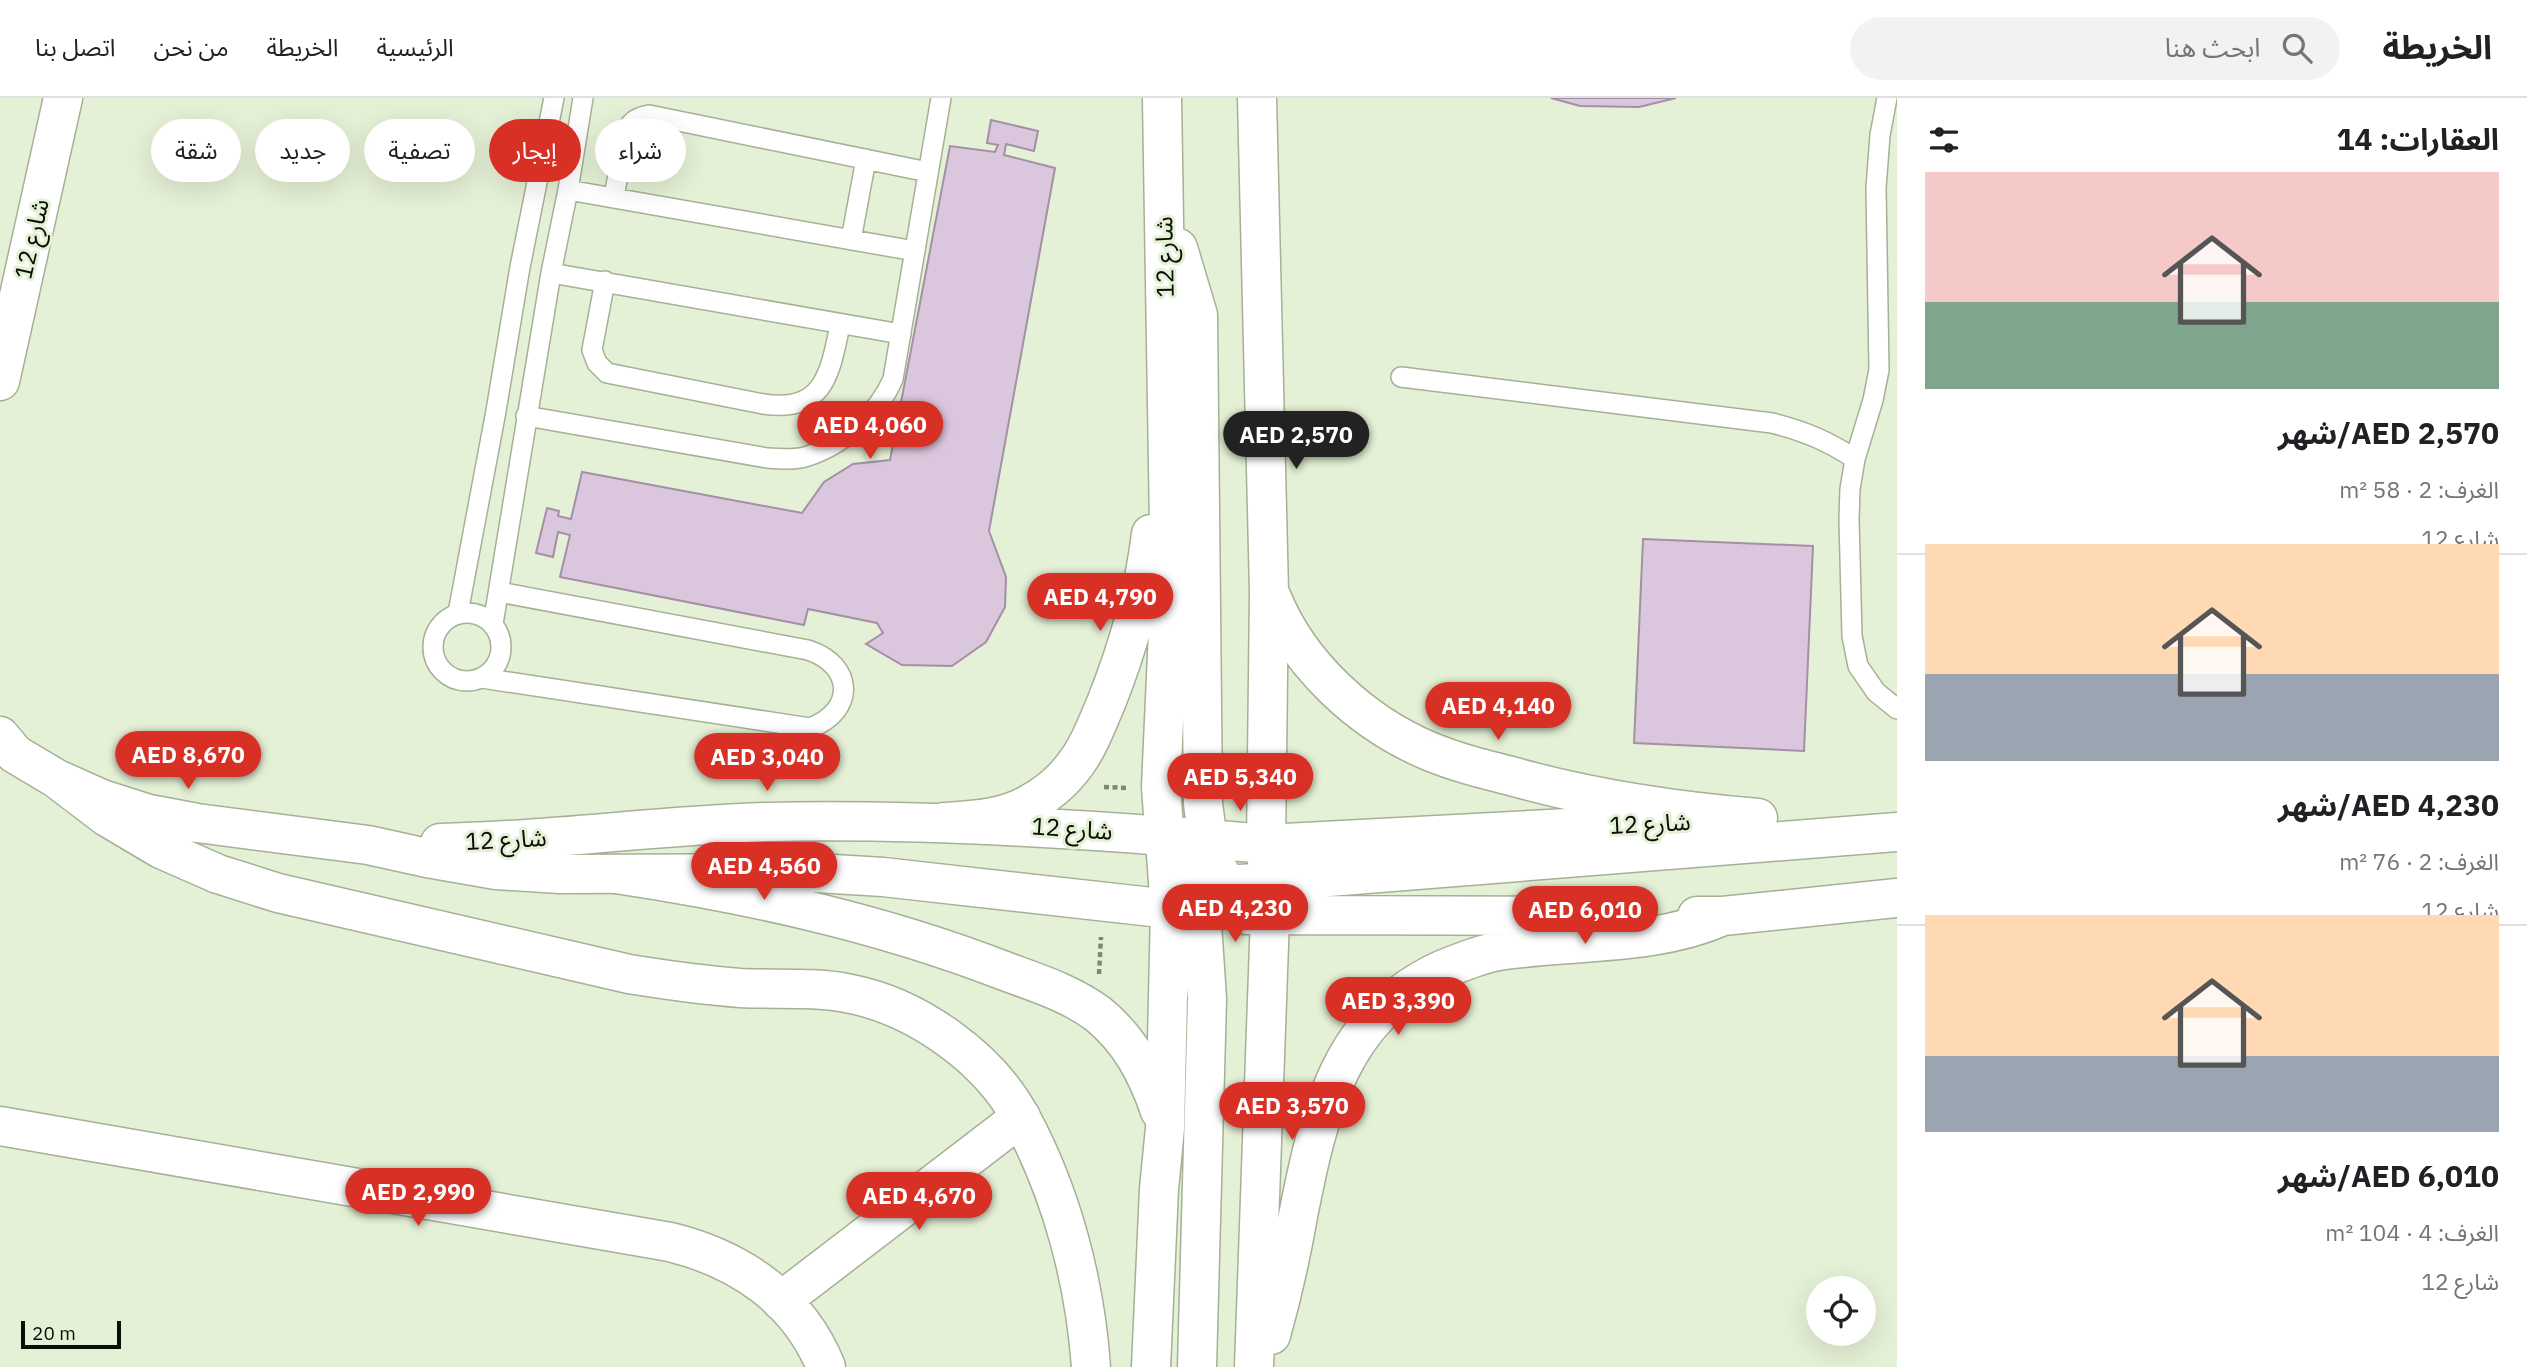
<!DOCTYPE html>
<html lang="ar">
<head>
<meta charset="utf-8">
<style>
	body { margin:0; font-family:"IBM Plex Sans","Noto Sans Arabic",sans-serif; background:#f2f2f2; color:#202124; direction:rtl; height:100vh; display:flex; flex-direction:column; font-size:26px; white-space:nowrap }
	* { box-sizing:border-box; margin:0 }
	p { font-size:23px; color:#757577 }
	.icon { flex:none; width:38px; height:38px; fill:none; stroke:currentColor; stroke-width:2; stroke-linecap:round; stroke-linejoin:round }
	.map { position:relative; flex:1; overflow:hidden; direction:ltr }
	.drawer { display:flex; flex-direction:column; background:#fff; width:630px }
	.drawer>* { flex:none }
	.banner { position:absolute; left:21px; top:21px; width:665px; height:63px; direction:rtl; display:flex; gap:14px }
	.fabs { position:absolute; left:1806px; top:1178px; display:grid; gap:14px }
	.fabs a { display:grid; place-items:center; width:70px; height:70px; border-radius:50%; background:#fff; box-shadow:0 7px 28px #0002; font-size:35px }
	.scale { position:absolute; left:21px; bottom:18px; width:100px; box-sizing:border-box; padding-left:7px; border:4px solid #0a0e05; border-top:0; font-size:19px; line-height:24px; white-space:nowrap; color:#0a0e05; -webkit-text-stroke:5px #e5f1d6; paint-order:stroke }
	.price { position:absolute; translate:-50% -60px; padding:0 16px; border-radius:24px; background:#d93025; color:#fff; font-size:23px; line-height:46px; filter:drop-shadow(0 2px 4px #0008) }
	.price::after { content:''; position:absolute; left:50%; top:42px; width:21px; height:16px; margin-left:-10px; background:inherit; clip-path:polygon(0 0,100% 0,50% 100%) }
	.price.active { background:#222; color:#fff }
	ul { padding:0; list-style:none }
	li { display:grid; align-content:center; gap:14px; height:371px; padding:0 28px }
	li+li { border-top:2px solid #e0e0e0 }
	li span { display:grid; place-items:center; height:217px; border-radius:0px; color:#555 }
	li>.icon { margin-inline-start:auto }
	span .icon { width:126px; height:126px; fill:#fffc; stroke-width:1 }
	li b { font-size:30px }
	h2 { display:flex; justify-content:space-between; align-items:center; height:84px; padding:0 28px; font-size:30px }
	.chip { padding:0 24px; border-radius:32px; background:#fff; box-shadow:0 7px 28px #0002; font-size:24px; line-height:63px }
	.chip.active { background:#d93025; color:#fff }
	header { display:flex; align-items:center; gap:42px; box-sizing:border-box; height:98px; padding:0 35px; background:#fff; border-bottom:2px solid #e0e0e0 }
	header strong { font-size:33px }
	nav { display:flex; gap:38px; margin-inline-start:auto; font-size:24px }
	.search { width:490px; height:63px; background:#f2f2f2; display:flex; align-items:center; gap:18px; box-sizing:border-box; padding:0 24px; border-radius:38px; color:#757577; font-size:26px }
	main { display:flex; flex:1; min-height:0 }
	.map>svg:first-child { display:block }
	.building { fill:#dbc7dd; stroke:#a390a5; stroke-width:2 }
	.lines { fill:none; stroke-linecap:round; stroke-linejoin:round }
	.service-casing { stroke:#a5b096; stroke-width:22 }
	.minor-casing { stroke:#a5b096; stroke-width:41 }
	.tertiary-casing { stroke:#a5b096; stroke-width:41 }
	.path { stroke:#7e8674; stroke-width:4.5; stroke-dasharray:5 3.5; stroke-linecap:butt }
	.service { stroke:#fff; stroke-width:19 }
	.minor { stroke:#fff; stroke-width:38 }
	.tertiary { stroke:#fff; stroke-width:38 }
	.labels { text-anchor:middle; stroke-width:6; stroke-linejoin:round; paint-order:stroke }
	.street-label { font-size:24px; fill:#0a0e05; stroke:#e5f1d6 }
</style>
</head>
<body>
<header>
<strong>الخريطة</strong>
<div class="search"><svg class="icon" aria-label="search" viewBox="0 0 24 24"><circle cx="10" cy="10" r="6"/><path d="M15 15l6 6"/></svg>ابحث هنا</div>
<nav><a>الرئيسية</a><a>الخريطة</a><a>من نحن</a><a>اتصل بنا</a></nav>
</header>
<main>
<section class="drawer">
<h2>العقارات: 14<svg class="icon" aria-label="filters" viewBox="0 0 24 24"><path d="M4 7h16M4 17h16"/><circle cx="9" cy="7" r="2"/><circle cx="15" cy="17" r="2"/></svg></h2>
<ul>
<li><span style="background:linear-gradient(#f6c9c9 60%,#7fa58c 0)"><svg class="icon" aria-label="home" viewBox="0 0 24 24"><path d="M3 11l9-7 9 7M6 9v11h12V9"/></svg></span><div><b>AED 2,570/شهر</b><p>الغرف: 2 · 58 m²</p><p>شارع 12</p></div></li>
<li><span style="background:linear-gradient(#ffd9b3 60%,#9aa5b1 0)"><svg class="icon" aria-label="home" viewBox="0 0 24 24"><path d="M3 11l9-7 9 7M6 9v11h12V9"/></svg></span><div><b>AED 4,230/شهر</b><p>الغرف: 2 · 76 m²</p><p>شارع 12</p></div></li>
<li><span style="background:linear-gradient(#ffd9b3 65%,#9aa5b1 0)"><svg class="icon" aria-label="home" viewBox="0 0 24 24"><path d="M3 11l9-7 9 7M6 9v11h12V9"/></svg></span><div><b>AED 6,010/شهر</b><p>الغرف: 4 · 104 m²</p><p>شارع 12</p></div></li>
</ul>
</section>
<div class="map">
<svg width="1897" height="1269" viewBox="0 0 1897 1269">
	<rect width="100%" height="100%" fill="#e5f1d6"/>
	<path class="building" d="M 1551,0 L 1676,0 L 1639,9 L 1580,8 Z
		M 991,22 L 1038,33 L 1034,53 L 1006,46 L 1004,57 L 1055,70 L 989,433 L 1006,479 L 1005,509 L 986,544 L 952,568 L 902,567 L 866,546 L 883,535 L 877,525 L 808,511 L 804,527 L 560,479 L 570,437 L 558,434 L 553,459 L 536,455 L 547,410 L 559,413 L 558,418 L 571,421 L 582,374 L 802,415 L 824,384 L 853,366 L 890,362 L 950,48 L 995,54 L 998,47 L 987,45 Z
		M 1643,441 L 1813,448 L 1804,653 L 1634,645 Z"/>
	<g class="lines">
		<g class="service-casing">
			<path id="service" d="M 1887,0 L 1880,37 L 1876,90 L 1879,272 L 1873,302 L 1855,361 L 1850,391 L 1849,421 L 1852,538 L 1858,568 L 1876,594 L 1897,611
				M 568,92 L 915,153
				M 614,98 L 627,31 C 633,22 638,19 649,17 L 928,74
				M 851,142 L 866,61
				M 551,175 L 901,236
				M 605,183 L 592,252 L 597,265 L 607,275 L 763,306 C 824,315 830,276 840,227
				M 1401,279 L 1772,325 C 1804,333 1828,343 1855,361
				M 526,318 L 767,360 C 780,361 793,362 805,359 C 842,348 878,316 893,281 L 941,0
				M433 549a34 34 0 1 1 68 0a34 34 0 1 1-68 0Z
				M 458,515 L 496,313 L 520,169 L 554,0
				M 493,526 L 551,175 L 568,92 L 583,0
				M 482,580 L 810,630 C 856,613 854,567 808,552 L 499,494"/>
		</g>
		<g class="minor-casing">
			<path id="minor" d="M 0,283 L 63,0
				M 0,638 L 15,656 L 57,681 L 102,701 L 149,716 L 197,725 L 368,747 L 427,760 L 496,772 L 560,776 L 817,775 L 883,779 L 1170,811
				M 57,681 L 107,719 L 161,751 L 218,776 L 278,795 L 629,876 C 666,882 702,887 740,890 C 776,892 814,888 851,896 C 917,909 989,960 1021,1020 C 1062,1096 1085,1184 1091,1269
				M 440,745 C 550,743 659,727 768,724 C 901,721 1033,728 1165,738
				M 0,1028 L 670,1144 C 739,1161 798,1200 826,1269
				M 781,1203 L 1021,1019"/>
		</g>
		<g class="tertiary-casing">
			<path id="tertiary" d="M 1178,150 L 1198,217 L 1203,705 C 1210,766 1216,787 1270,818
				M 1272,500 C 1299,567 1362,625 1429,653 C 1455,664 1483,671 1511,678 C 1592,701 1674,713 1758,720
				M 944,724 C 974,722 1005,721 1031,705 C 1051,694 1069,677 1081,658 C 1092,641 1098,623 1106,605 C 1128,550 1144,494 1151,436
				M 1184,739 L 1266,746 L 1701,723
				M 1192,772 L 1200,795 L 1207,901 L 1197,1269
				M 616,776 C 749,796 877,824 1002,872 C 1034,884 1070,895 1098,916 C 1130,942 1147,975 1160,1013
				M 1170,811 L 1200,795 L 1227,787 L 1897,734
				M 1246,817 L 1626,818
				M 1697,818 L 1723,818 L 1897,800
				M 1271,1237 C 1282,1198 1291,1158 1298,1118 C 1318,1016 1340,917 1444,871 C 1464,863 1484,855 1505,852 C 1577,842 1656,848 1723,818
				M 1151,1269 L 1159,1091 L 1165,1030 L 1170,811 L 1161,689 L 1170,490 L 1162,0
				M 1254,1269 L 1270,818 L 1266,746 L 1269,494 L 1257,0"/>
		</g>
		<path class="path" d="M 1104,689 L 1127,690
			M 1099,876 L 1101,839"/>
		<use href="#service" class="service"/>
		<use href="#minor" class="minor"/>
		<use href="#tertiary" class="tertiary"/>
	</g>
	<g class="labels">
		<g class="street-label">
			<text transform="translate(32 141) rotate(-77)" y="8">شارع 12</text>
			<text transform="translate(1165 159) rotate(-91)" y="8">شارع 12</text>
			<text transform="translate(1650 726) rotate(-3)" y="8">شارع 12</text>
			<text transform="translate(1072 731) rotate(4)" y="8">شارع 12</text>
			<text transform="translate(506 742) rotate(-3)" y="8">شارع 12</text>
		</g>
	</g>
</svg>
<div class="fabs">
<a><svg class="icon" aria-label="locate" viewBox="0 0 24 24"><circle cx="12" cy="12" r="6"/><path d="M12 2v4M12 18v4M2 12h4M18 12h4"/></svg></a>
</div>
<div class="scale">20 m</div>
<b class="price" style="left:870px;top:363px">AED 4,060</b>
<b class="price active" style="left:1296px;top:373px">AED 2,570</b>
<b class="price" style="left:1100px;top:535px">AED 4,790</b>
<b class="price" style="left:1498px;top:644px">AED 4,140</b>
<b class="price" style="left:188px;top:693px">AED 8,670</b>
<b class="price" style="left:767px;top:695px">AED 3,040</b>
<b class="price" style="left:1240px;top:715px">AED 5,340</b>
<b class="price" style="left:764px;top:804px">AED 4,560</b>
<b class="price" style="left:1235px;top:846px">AED 4,230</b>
<b class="price" style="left:1585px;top:848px">AED 6,010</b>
<b class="price" style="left:1398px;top:939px">AED 3,390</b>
<b class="price" style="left:1292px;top:1044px">AED 3,570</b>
<b class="price" style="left:418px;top:1130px">AED 2,990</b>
<b class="price" style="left:919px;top:1134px">AED 4,670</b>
<div class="banner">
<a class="chip">شراء</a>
<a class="chip active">إيجار</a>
<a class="chip">تصفية</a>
<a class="chip">جديد</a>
<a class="chip">شقة</a>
</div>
</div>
</main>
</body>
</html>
